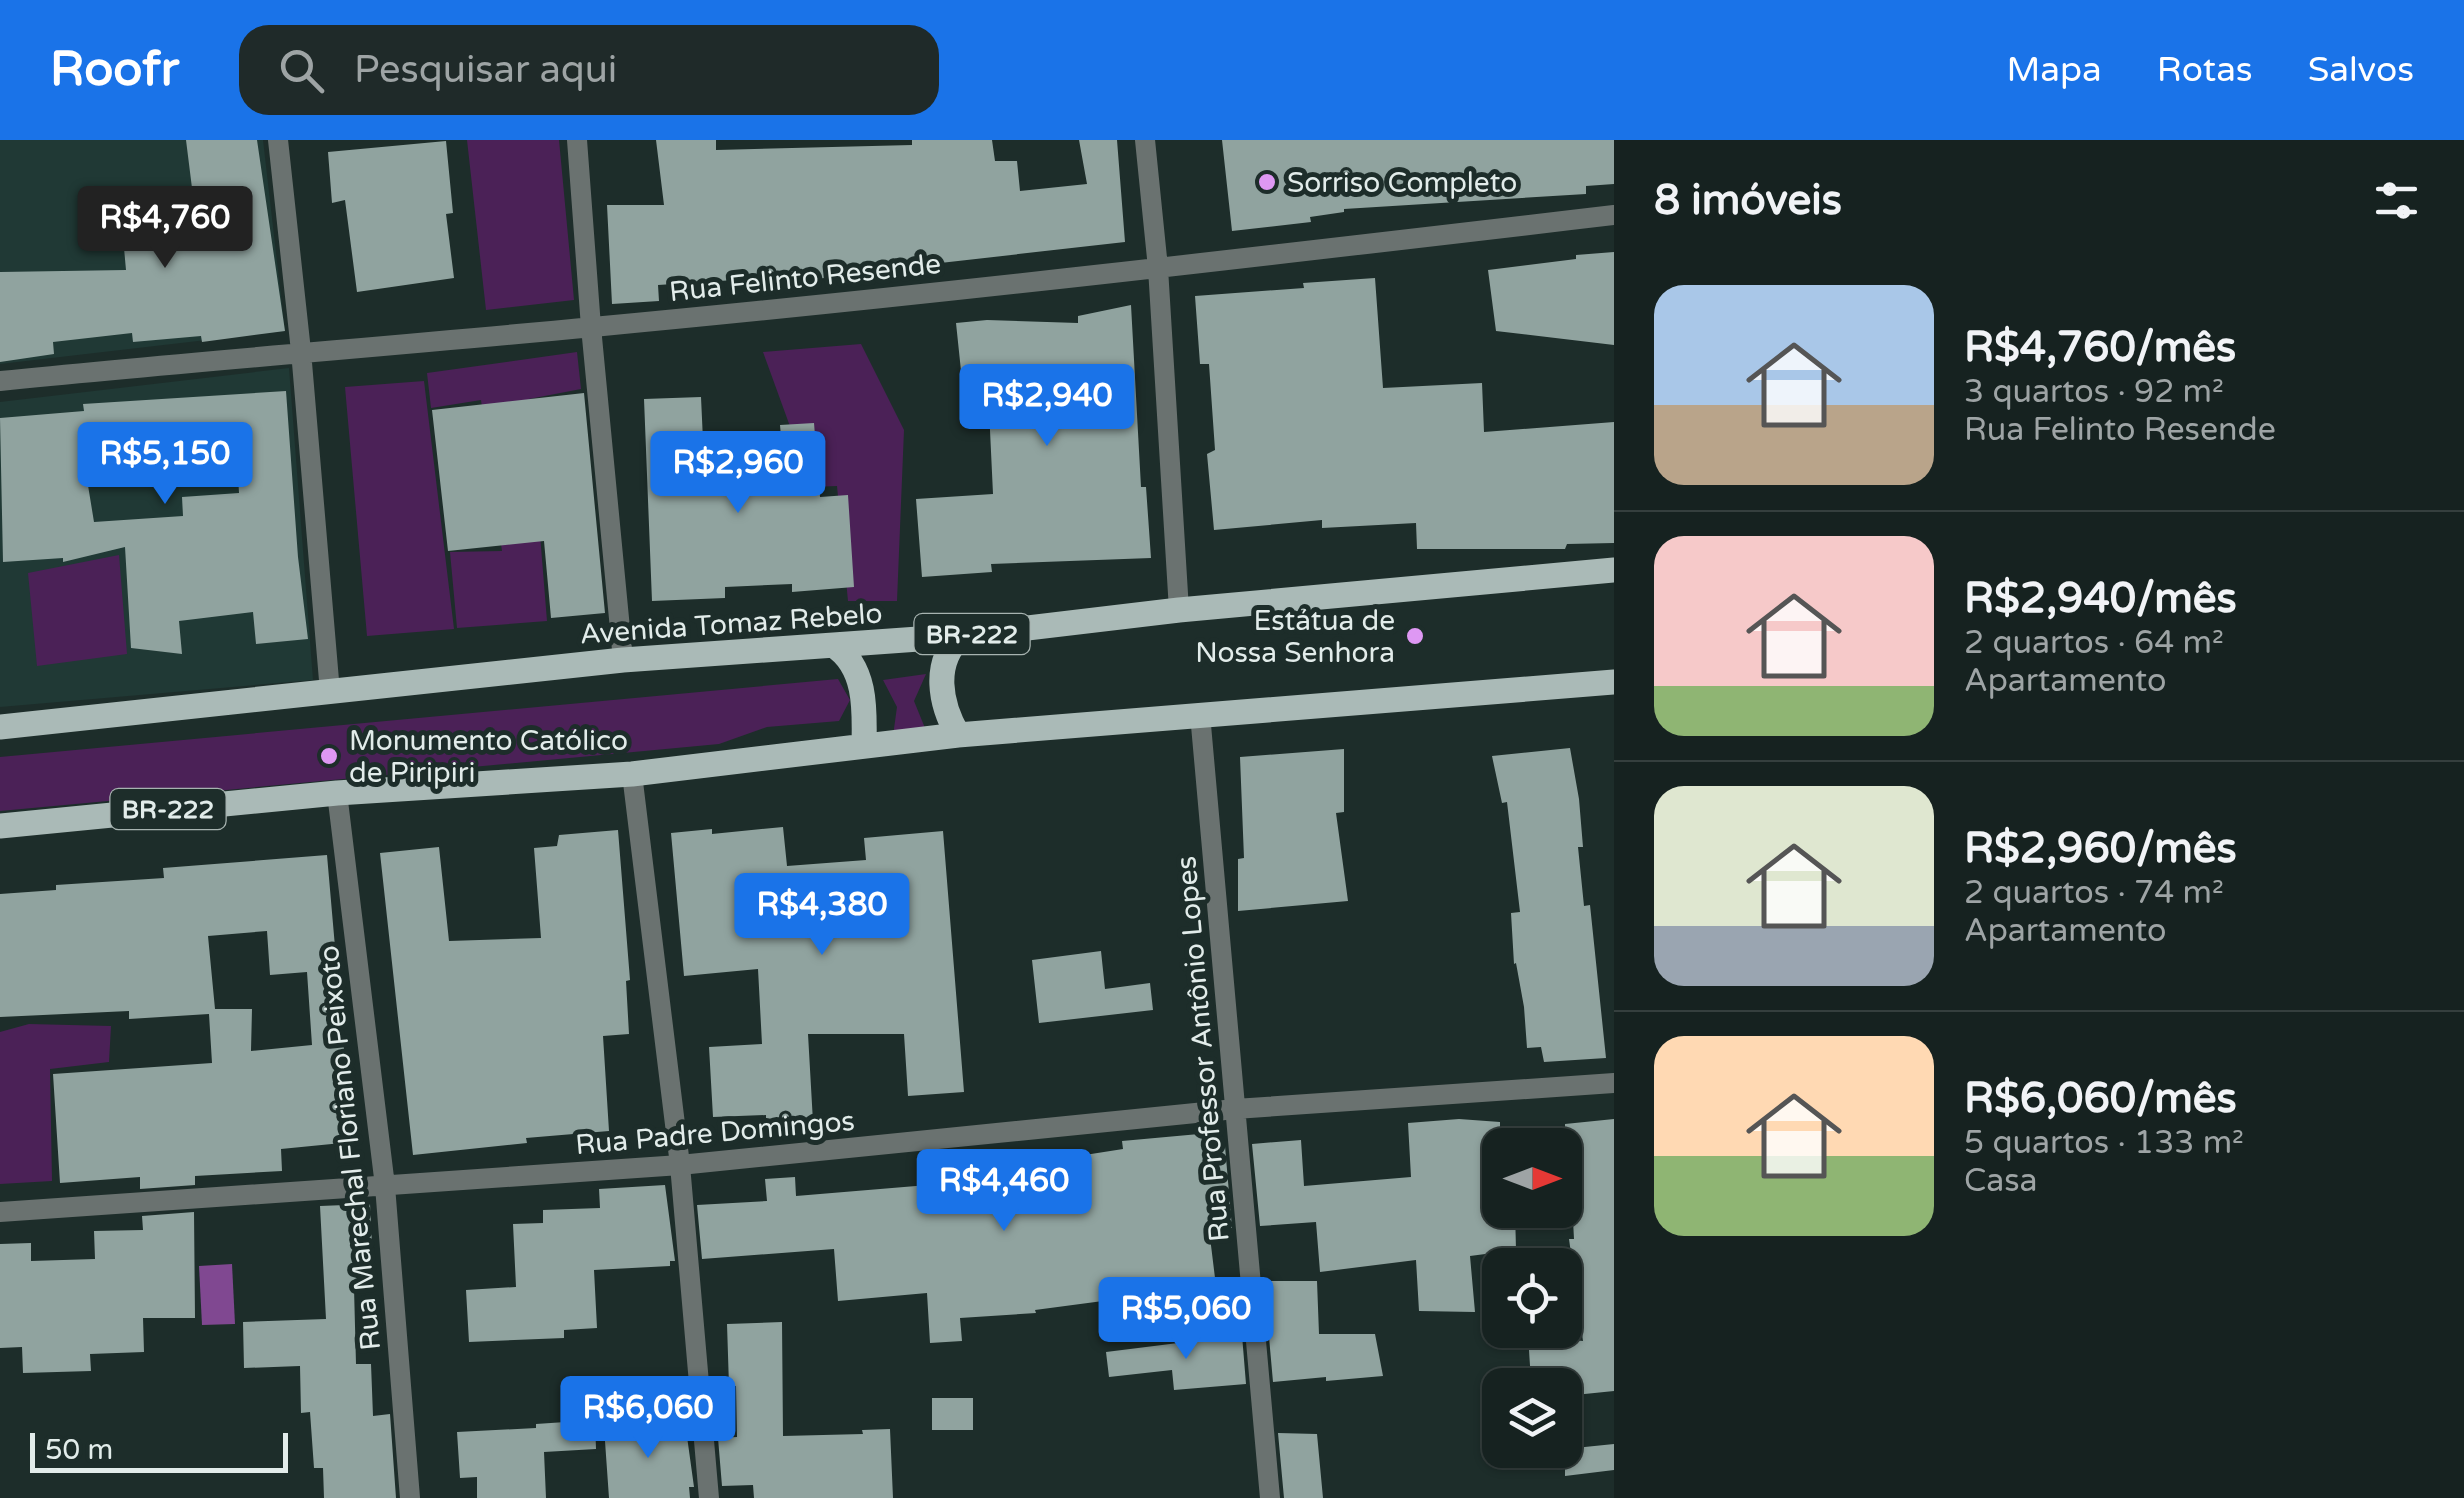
<!DOCTYPE html>
<html lang="pt">
<head>
<meta charset="utf-8">
<style>
	body { margin:0; font-family:"Varela Round",sans-serif; background:#1f2a29; color:#f1f3f6; height:100vh; display:flex; flex-direction:column; font-size:38px; white-space:nowrap }
	* { box-sizing:border-box; margin:0 }
	p { font-size:32px; color:#9ea4a5 }
	.icon { flex:none; width:55px; height:55px; fill:none; stroke:currentColor; stroke-width:2; stroke-linecap:round; stroke-linejoin:round }
	.map { position:relative; flex:1; overflow:hidden }
	.panel { display:flex; flex-direction:column; background:#162220; width:850px }
	.panel>* { flex:none }
	.needle { width:65px; rotate:90deg }
	.controls { position:absolute; left:1482px; top:988px; display:grid; gap:20px }
	.controls a { display:grid; place-items:center; width:100px; height:100px; border-radius:20px; background:#162220; box-shadow:0 2px 8px #0004,0 0 0 2px #353f3e; font-size:50px }
	.scale { position:absolute; left:30px; bottom:25px; width:258px; box-sizing:border-box; padding-left:10px; border:5px solid #e2ecea; border-top:0; font-size:28px; line-height:35px; white-space:nowrap; color:#e2ecea; -webkit-text-stroke:8px #1d2d2a; paint-order:stroke }
	.price { position:absolute; translate:-50% -85px; padding:0 22px; border-radius:10px; background:#1a73e8; color:#fff; font-size:32px; line-height:65px; filter:drop-shadow(0 2px 5px #0008) }
	.price::after { content:''; position:absolute; left:50%; top:60px; width:30px; height:22px; margin-left:-15px; background:inherit; clip-path:polygon(0 0,100% 0,50% 100%) }
	.price.current { background:#222; color:#fff }
	ul { padding:0; list-style:none }
	li { display:flex; align-items:center; gap:30px; height:250px; padding:0 40px }
	li+li { border-top:2px solid #353f3e }
	li span { display:grid; place-items:center; flex:none; width:280px; height:200px; border-radius:30px; color:#555 }
	li>.icon { margin-inline-start:auto }
	span .icon { width:120px; height:120px; fill:#fffc; stroke-width:1 }
	li b { font-size:42px }
	h2 { display:flex; justify-content:space-between; align-items:center; height:120px; padding:0 40px; font-size:42px }
	header { display:flex; align-items:center; gap:60px; box-sizing:border-box; height:140px; padding:0 50px; background:#1a73e8; color:#fff }
	header strong { font-size:48px }
	nav { display:flex; gap:55px; margin-inline-start:auto; font-size:35px }
	.search { width:700px; height:90px; background:#1f2a29; display:flex; align-items:center; gap:25px; box-sizing:border-box; padding:0 35px; border-radius:30px; color:#9ea4a5; font-size:38px }
	main { display:flex; flex:1; min-height:0 }
	.map>svg:first-child { display:block }
	.built { fill:#203935 }
	.green { fill:#4b2157 }
	.water { fill:#804891 }
	.building { fill:#90a39f; fill-rule:evenodd }
	.lines { fill:none; stroke-linecap:round; stroke-linejoin:round }
	.minor { stroke:#6a7270; stroke-width:20 }
	.primary { stroke:#aabab7; stroke-width:25 }
	.poi-dot { fill:#de98f3; stroke:#1d2d2a; stroke-width:4 }
	.labels { text-anchor:middle; stroke-width:10; stroke-linejoin:round; paint-order:stroke }
	.shield { fill:#1d2d2a; stroke:#a7b3b0; stroke-width:2.5 }
	.shield-label { font-size:25px; font-weight:bold; fill:#e2ecea }
	.poi-label { font-size:28px; fill:#e2ecea; stroke:#1d2d2a; text-anchor:start }
	.street-label { font-size:28px; fill:#e2ecea; stroke:#1d2d2a }
</style>
</head>
<body>
<header>
<strong>Roofr</strong>
<div class="search"><svg class="icon" aria-label="search" viewBox="0 0 24 24"><circle cx="10" cy="10" r="6"/><path d="M15 15l6 6"/></svg>Pesquisar aqui</div>
<nav><a>Mapa</a><a>Rotas</a><a>Salvos</a></nav>
</header>
<main>
<div class="map">
<svg width="1614" height="1358" viewBox="0 0 1614 1358">
	<rect width="100%" height="100%" fill="#1d2d2a"/>
	<path class="built" d="M 0,0 L 263,0 L 285,191 L 0,224 Z
		M 289,228 L 313,540 L 0,567 L 0,262 Z"/>
	<path class="green" d="M 467,0 L 559,0 L 574,160 L 486,170 Z
		M 861,204 L 904,290 L 897,461 L 848,461 L 837,346 L 812,347 L 763,212 Z
		M 577,212 L 581,249 L 529,259 L 547,481 L 457,488 L 450,412 L 502,411 L 481,260 L 431,268 L 427,233 Z
		M 424,241 L 454,489 L 367,496 L 345,247 Z
		M 119,415 L 127,514 L 37,526 L 28,433 Z
		M 926,534 L 914,561 L 927,593 L 893,596 L 897,567 L 883,540 Z
		M 838,539 L 850,560 L 839,581 L 767,587 L 719,604 L 0,671 L 0,617 Z
		M 29,884 L 111,886 L 109,922 L 50,929 L 52,1041 L 0,1044 L 0,892 Z"/>
	<path class="water" d="M 232,1124 L 235,1184 L 202,1185 L 199,1126 Z"/>
	<path class="building" d="M 186,0 L 257,0 L 285,191 L 202,202 L 201,196 L 133,202 L 132,193 L 53,202 L 54,214 L 0,222 L 0,132 L 126,130 L 122,86 L 196,80 Z
		M 656,0 L 716,0 L 716,10 L 912,5 L 912,0 L 992,0 L 995,21 L 1017,21 L 1020,51 L 1087,44 L 1079,0 L 1117,0 L 1125,102 L 887,129 L 887,133 L 750,144 L 750,139 L 658,145 L 659,161 L 612,164 L 607,65 L 664,65 Z
		M 1222,0 L 1614,0 L 1614,44 L 1586,46 L 1586,54 L 1344,69 L 1344,72 L 1310,77 L 1311,82 L 1232,91 Z
		M 446,1 L 453,73 L 446,74 L 454,138 L 357,152 L 345,60 L 332,63 L 328,12 Z
		M 1614,112 L 1614,205 L 1496,191 L 1488,130 L 1576,119 L 1576,115 Z
		M 1375,138 L 1383,248 L 1482,243 L 1484,292 L 1614,282 L 1614,403 L 1567,404 L 1565,409 L 1417,409 L 1416,383 L 1322,388 L 1322,380 L 1214,390 L 1207,314 L 1215,310 L 1209,224 L 1200,224 L 1195,156 L 1304,148 L 1303,143 Z
		M 1131,165 L 1141,347 L 1146,347 L 1151,418 L 991,424 L 992,432 L 922,437 L 916,359 L 993,354 L 989,269 L 965,269 L 956,183 L 987,180 L 1078,183 L 1078,176 Z
		M 286,251 L 298,417 L 308,499 L 256,504 L 253,472 L 179,481 L 182,514 L 131,508 L 125,407 L 63,422 L 63,418 L 3,422 L 0,278 L 84,271 L 83,264 ZM 235,285 L 239,353 L 182,357 L 183,376 L 94,382 L 84,321 L 176,317 L 178,286 Z
		M 584,253 L 605,473 L 551,478 L 544,401 L 448,411 L 432,270 Z
		M 701,257 L 705,344 L 785,342 L 780,285 L 814,283 L 820,357 L 848,355 L 854,447 L 792,452 L 792,444 L 725,447 L 725,458 L 652,461 L 644,259 Z
		M 1570,608 L 1579,659 L 1583,707 L 1578,707 L 1584,766 L 1590,765 L 1606,918 L 1544,922 L 1541,907 L 1527,908 L 1524,867 L 1516,823 L 1514,824 L 1511,773 L 1520,772 L 1507,662 L 1502,663 L 1492,616 Z
		M 1344,609 L 1344,672 L 1336,673 L 1348,761 L 1238,771 L 1238,719 L 1244,718 L 1240,617 Z
		M 783,687 L 787,726 L 866,720 L 864,698 L 943,691 L 964,952 L 908,956 L 904,894 L 808,894 L 813,982 L 766,984 L 766,975 L 713,977 L 709,907 L 762,904 L 758,829 L 684,836 L 671,693 L 712,689 L 712,694 Z
		M 618,690 L 630,840 L 626,841 L 629,894 L 603,896 L 609,991 L 526,998 L 527,1003 L 413,1015 L 380,713 L 439,707 L 449,801 L 541,798 L 534,708 L 557,706 L 559,695 Z
		M 327,715 L 352,1002 L 281,1009 L 282,1031 L 195,1036 L 195,1045 L 140,1049 L 140,1037 L 60,1043 L 53,934 L 212,923 L 209,874 L 129,879 L 129,871 L 0,877 L 0,754 L 56,750 L 56,745 L 164,738 L 163,728 ZM 267,791 L 270,835 L 307,832 L 312,905 L 251,911 L 252,869 L 215,869 L 208,796 Z
		M 1101,811 L 1105,849 L 1150,843 L 1153,870 L 1039,883 L 1032,820 Z
		M 1459,979 L 1500,982 L 1500,1070 L 1515,1070 L 1516,1110 L 1470,1116 L 1475,1172 L 1419,1171 L 1416,1120 L 1320,1132 L 1316,1082 L 1260,1086 L 1252,1004 L 1301,1000 L 1304,1046 L 1411,1037 L 1408,983 Z
		M 1614,979 L 1614,1251 L 1565,1256 L 1565,1245 L 1549,1245 L 1549,1239 L 1531,1241 L 1528,1195 L 1583,1201 L 1569,1099 L 1574,1099 L 1571,1043 L 1565,1044 L 1565,984 Z
		M 1210,993 L 1211,1007 L 1225,1006 L 1232,1088 L 1209,1089 L 1216,1146 L 1035,1170 L 1036,1173 L 960,1178 L 962,1201 L 930,1203 L 927,1153 L 838,1161 L 834,1109 L 702,1119 L 697,1065 L 767,1061 L 765,1039 L 795,1037 L 796,1056 L 952,1043 L 952,1037 L 995,1034 L 996,1058 L 1076,1054 L 1072,1017 L 1123,1009 L 1122,1001 Z
		M 665,1045 L 675,1121 L 670,1121 L 670,1126 L 594,1130 L 597,1188 L 564,1190 L 564,1198 L 469,1202 L 466,1150 L 516,1147 L 513,1084 L 543,1083 L 543,1070 L 600,1068 L 599,1049 Z
		M 370,1064 L 374,1146 L 354,1148 L 356,1224 L 371,1224 L 373,1276 L 390,1274 L 396,1358 L 324,1358 L 323,1328 L 314,1328 L 310,1272 L 301,1273 L 300,1226 L 244,1228 L 243,1182 L 326,1179 L 320,1066 Z
		M 194,1072 L 195,1178 L 143,1178 L 144,1212 L 90,1214 L 91,1231 L 23,1233 L 22,1207 L 0,1208 L 0,1104 L 31,1103 L 31,1121 L 95,1119 L 94,1091 L 143,1090 L 142,1076 Z
		M 1264,1141 L 1317,1141 L 1319,1194 L 1375,1194 L 1383,1236 L 1326,1241 L 1326,1237 L 1273,1242 Z
		M 782,1182 L 783,1296 L 863,1294 L 862,1290 L 890,1289 L 893,1358 L 754,1358 L 753,1345 L 722,1346 L 718,1298 L 737,1297 L 736,1246 L 729,1246 L 727,1184 Z
		M 1242,1195 L 1246,1244 L 1174,1250 L 1172,1230 L 1109,1237 L 1106,1212 Z
		M 932,1258 L 973,1258 L 973,1290 L 932,1290 Z
		M 595,1280 L 596,1309 L 544,1312 L 546,1358 L 477,1358 L 477,1337 L 460,1338 L 457,1292 L 536,1288 L 536,1284 Z
		M 685,1282 L 694,1347 L 689,1347 L 690,1358 L 609,1358 L 604,1287 Z
		M 1278,1293 L 1317,1294 L 1323,1358 L 1284,1358 Z
		M 1614,1304 L 1614,1330 L 1565,1336 L 1565,1309 Z"/>
	<g class="lines">
		<path class="minor" d="M 278,0 L 301,211 L 330,552
			M 577,0 L 591,187 L 623,520
			M 1145,0 L 1158,128 L 1179,470
			M 0,241 C 197,221 395,206 593,187 C 934,155 1274,115 1614,75
			M 1200,574 L 1270,1358
			M 632,634 L 680,1025 L 709,1358
			M 337,653 L 385,1046 L 410,1358
			M 0,1072 L 680,1025 L 1235,969 L 1614,943"/>
		<path class="primary" d="M 833,505 C 866,526 865,568 864,604
			M 0,587 L 623,520 L 961,496 L 1179,470 L 1614,430
			M 958,595 C 940,564 932,523 961,496
			M 0,686 L 337,653 L 632,634 L 958,595 L 1614,542"/>
	</g>
	<g class="poi-dot">
		<circle cx="1267" cy="42" r="10"/>
		<circle cx="1415" cy="496" r="10"/>
		<circle cx="329" cy="616" r="10"/>
	</g>
	<g class="labels">
		<g class="shield">
			<rect x="914.5" y="474" width="115" height="40" rx="8"/>
			<rect x="110.5" y="649" width="115" height="40" rx="8"/>
		</g>
		<g class="shield-label">
			<text x="972" y="503">BR-222</text>
			<text x="168" y="678">BR-222</text>
		</g>
		<g class="poi-label">
			<text x="1287" y="52">Sorriso Completo</text>
			<text x="1395" y="490" text-anchor="end">Estátua de<tspan x="1395" dy="32">Nossa Senhora</tspan></text>
			<text x="349" y="610">Monumento Católico<tspan x="349" dy="32">de Piripiri</tspan></text>
		</g>
		<g class="street-label">
			<text transform="translate(805 137) rotate(-6)" y="10">Rua Felinto Resende</text>
			<text transform="translate(731 483) rotate(-4)" y="10">Avenida Tomaz Rebelo</text>
			<text transform="translate(1202 909) rotate(-95)" y="10">Rua Professor Antônio Lopes</text>
			<text transform="translate(715 992) rotate(-5)" y="10">Rua Padre Domingos</text>
			<text transform="translate(349 1008) rotate(-96)" y="10">Rua Marechal Floriano Peixoto</text>
		</g>
	</g>
</svg>
<div class="controls">
<a><svg class="needle" viewBox="-14 -14 28 28"><path d="M0-13l5 13h-10z" fill="#e53935"/><path d="M0 13l5-13h-10z" fill="#9ea4a5"/></svg></a>
<a><svg class="icon" aria-label="locate" viewBox="0 0 24 24"><circle cx="12" cy="12" r="6"/><path d="M12 2v4M12 18v4M2 12h4M18 12h4"/></svg></a>
<a><svg class="icon" aria-label="layers" viewBox="0 0 24 24"><path d="M12 4l9 5-9 5-9-5zM3 14l9 5 9-5"/></svg></a>
</div>
<div class="scale">50 m</div>
<b class="price current" style="left:165px;top:131px">R$4,760</b>
<b class="price" style="left:1047px;top:309px">R$2,940</b>
<b class="price" style="left:165px;top:367px">R$5,150</b>
<b class="price" style="left:738px;top:376px">R$2,960</b>
<b class="price" style="left:822px;top:818px">R$4,380</b>
<b class="price" style="left:1004px;top:1094px">R$4,460</b>
<b class="price" style="left:1186px;top:1222px">R$5,060</b>
<b class="price" style="left:648px;top:1321px">R$6,060</b>
</div>
<section class="panel">
<h2>8 imóveis<svg class="icon" aria-label="filters" viewBox="0 0 24 24"><path d="M4 7h16M4 17h16"/><circle cx="9" cy="7" r="2"/><circle cx="15" cy="17" r="2"/></svg></h2>
<ul>
<li><span style="background:linear-gradient(#a9c7e8 60%,#b9a48a 0)"><svg class="icon" aria-label="home" viewBox="0 0 24 24"><path d="M3 11l9-7 9 7M6 9v11h12V9"/></svg></span><div><b>R$4,760/mês</b><p>3 quartos · 92 m²</p><p>Rua Felinto Resende</p></div></li>
<li><span style="background:linear-gradient(#f6c9c9 75%,#8fb573 0)"><svg class="icon" aria-label="home" viewBox="0 0 24 24"><path d="M3 11l9-7 9 7M6 9v11h12V9"/></svg></span><div><b>R$2,940/mês</b><p>2 quartos · 64 m²</p><p>Apartamento</p></div></li>
<li><span style="background:linear-gradient(#dfe7d0 70%,#9aa5b1 0)"><svg class="icon" aria-label="home" viewBox="0 0 24 24"><path d="M3 11l9-7 9 7M6 9v11h12V9"/></svg></span><div><b>R$2,960/mês</b><p>2 quartos · 74 m²</p><p>Apartamento</p></div></li>
<li><span style="background:linear-gradient(#ffd9b3 60%,#8fb573 0)"><svg class="icon" aria-label="home" viewBox="0 0 24 24"><path d="M3 11l9-7 9 7M6 9v11h12V9"/></svg></span><div><b>R$6,060/mês</b><p>5 quartos · 133 m²</p><p>Casa</p></div></li>
</ul>
</section>
</main>
</body>
</html>
